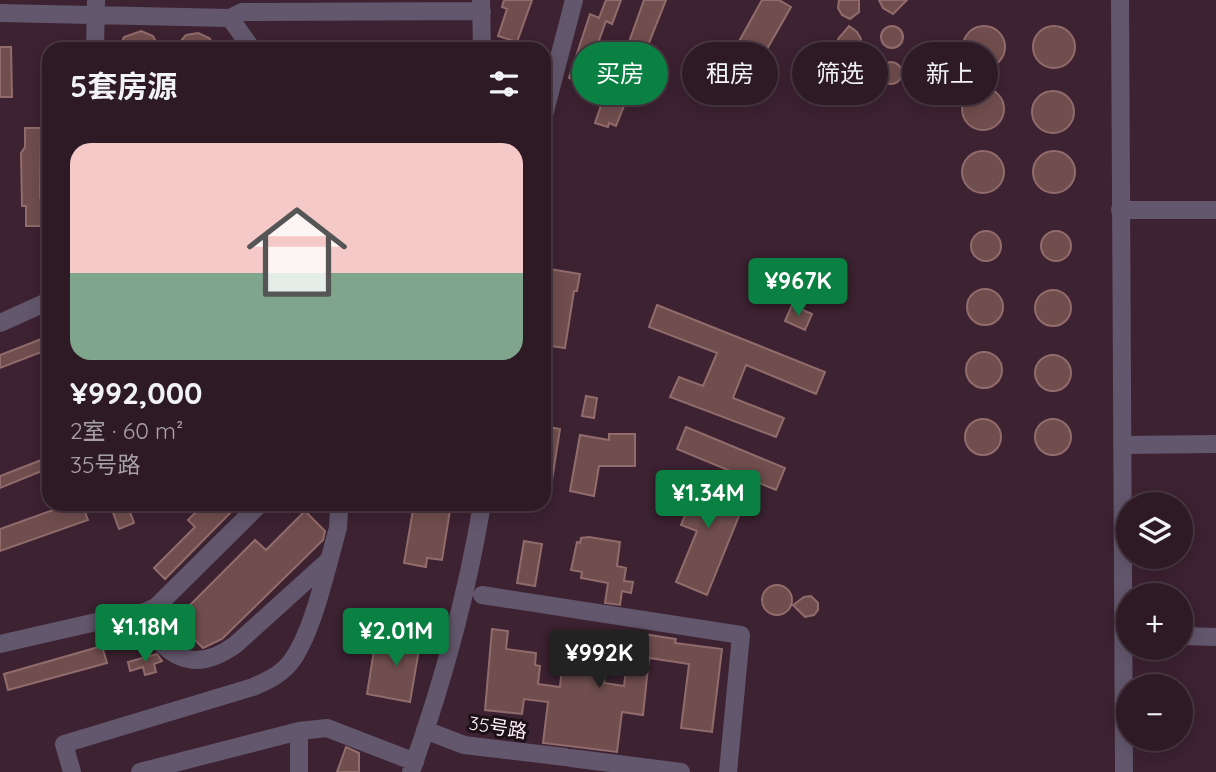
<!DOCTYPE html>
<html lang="zh">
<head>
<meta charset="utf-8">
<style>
	body { margin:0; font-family:Quicksand,"Noto Sans SC",sans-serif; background:#3a2732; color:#f1f3f6; height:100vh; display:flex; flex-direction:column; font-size:26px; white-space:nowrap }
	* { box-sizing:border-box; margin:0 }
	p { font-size:23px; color:#a7a1a7 }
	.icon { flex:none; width:38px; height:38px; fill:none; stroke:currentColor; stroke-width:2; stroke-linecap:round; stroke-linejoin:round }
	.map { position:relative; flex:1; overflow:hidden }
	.drawer { position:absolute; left:42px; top:42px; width:509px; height:469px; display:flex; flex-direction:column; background:#2e1a25; border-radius:21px; box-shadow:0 4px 18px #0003,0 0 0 2px #493842 }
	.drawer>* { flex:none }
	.banner { position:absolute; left:572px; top:42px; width:537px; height:63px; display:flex; gap:14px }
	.controls { position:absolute; left:1116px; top:492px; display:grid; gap:14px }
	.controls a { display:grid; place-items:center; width:77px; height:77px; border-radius:50%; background:#2e1a25; box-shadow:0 4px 18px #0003,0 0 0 2px #493842; font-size:35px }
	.price { position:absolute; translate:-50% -60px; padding:0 16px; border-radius:7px; background:#0b8043; color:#fff; font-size:23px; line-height:46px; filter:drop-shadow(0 2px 4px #0008) }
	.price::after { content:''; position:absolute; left:50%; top:42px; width:21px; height:16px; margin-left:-10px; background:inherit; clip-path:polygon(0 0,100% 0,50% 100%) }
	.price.current { background:#222; color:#fff }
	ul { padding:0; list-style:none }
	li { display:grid; align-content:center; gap:14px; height:371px; padding:0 28px }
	li span { display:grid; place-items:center; height:217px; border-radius:21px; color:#555 }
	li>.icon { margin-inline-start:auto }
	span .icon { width:126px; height:126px; fill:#fffc; stroke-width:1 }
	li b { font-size:30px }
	h2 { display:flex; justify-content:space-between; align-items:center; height:84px; padding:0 28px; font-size:30px }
	.pill { padding:0 24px; border-radius:32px; background:#2e1a25; box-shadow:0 4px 18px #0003,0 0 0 2px #493842; font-size:24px; line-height:63px }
	.pill.current { background:#0b8043; color:#fff }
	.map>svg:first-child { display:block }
	.building { fill:#714e4e; stroke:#926c6c; stroke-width:2 }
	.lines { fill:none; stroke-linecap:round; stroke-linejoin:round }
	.minor { stroke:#63576d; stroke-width:18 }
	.labels { text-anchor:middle; stroke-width:6; stroke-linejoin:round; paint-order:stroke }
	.street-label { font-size:19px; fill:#ffeff7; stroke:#1c1017 }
</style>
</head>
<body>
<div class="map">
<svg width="1216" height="772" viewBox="0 0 1216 772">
	<rect width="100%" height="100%" fill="#3d2231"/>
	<path class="building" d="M 504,0 L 532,0 L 517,42 L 498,36 L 507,9 L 502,7 Z
		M 606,0 L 621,0 L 612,24 L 606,21 L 597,46 L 624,56 L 644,0 L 666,0 L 616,126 L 609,123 L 608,127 L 595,123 L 606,91 L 569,78 L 590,14 L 599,18 Z
		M 762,0 L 779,0 L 791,7 L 751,77 L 727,63 Z
		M 839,0 L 859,0 L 859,12 L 850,19 L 842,15 L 838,8 Z
		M 879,0 L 907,0 L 893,14 L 883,8 Z
		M881 37a11 11 0 1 1 22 0a11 11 0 1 1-22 0Z
		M 849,26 L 857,32 L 861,39 L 859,46 L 850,53 L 840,46 L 838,39 Z
		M963 47a21 21 0 1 1 42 0a21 21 0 1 1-42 0Z
		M1033 47a21 21 0 1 1 42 0a21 21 0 1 1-42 0Z
		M 141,31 L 153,36 L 160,49 L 118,49 L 124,37 Z
		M 198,33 L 209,38 L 218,49 L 174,49 L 186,35 Z
		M 0,47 L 11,47 L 12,97 L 0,97 Z
		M880 73a11 11 0 1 1 22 0a11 11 0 1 1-22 0Z
		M839 75a11 11 0 1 1 22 0a11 11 0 1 1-22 0Z
		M962 109a21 21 0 1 1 42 0a21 21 0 1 1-42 0Z
		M1032 112a21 21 0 1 1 42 0a21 21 0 1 1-42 0Z
		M 25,128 L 41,128 L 40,198 L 45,198 L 45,226 L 26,226 L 26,206 L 22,206 L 21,153 L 25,147 Z
		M1033 172a21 21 0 1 1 42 0a21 21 0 1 1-42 0Z
		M962 172a21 21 0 1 1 42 0a21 21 0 1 1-42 0Z
		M971 246a15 15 0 1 1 30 0a15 15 0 1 1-30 0Z
		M1041 246a15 15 0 1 1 30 0a15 15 0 1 1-30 0Z
		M 550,269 L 580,274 L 577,291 L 574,291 L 565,348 L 544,345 L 552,287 L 547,286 Z
		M967 307a18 18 0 1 1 36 0a18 18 0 1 1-36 0Z
		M1035 308a18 18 0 1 1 36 0a18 18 0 1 1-36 0Z
		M 657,305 L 825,372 L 816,394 L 746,365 L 733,398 L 784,418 L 776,437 L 670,397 L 679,377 L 703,386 L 717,353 L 649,327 Z
		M 792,305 L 812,314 L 805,330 L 785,321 Z
		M 49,336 L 49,349 L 0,368 L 0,355 Z
		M966 370a18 18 0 1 1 36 0a18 18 0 1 1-36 0Z
		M1035 373a18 18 0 1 1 36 0a18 18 0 1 1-36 0Z
		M 586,396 L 597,398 L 594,418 L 582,416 Z
		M965 437a18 18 0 1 1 36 0a18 18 0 1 1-36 0Z
		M1035 437a18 18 0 1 1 36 0a18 18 0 1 1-36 0Z
		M 544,426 L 560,429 L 550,493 L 544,493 Z
		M 686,427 L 785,468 L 776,490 L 677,449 Z
		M 609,434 L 635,434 L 635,466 L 599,466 L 594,496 L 570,491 L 580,435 L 609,440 Z
		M 49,457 L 49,468 L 0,488 L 0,476 Z
		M 684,471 L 747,496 L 707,595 L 676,582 L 697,531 L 681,525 L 697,487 L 680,480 Z
		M 70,504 L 82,504 L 88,520 L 0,551 L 0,529 Z
		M 110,504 L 127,504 L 134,523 L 119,529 Z
		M 204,504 L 239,504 L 165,579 L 154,568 L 195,527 L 188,520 Z
		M 414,504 L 451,504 L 442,560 L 427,558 L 426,567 L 404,563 Z
		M 305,511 L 325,531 L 323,540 L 222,639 L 203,648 L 184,629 L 180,632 L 172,623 L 255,540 L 266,550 Z
		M 589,537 L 620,542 L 617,566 L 626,568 L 624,581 L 633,582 L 631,593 L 622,591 L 620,605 L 605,603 L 608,583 L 581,578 L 582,572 L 571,570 L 577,542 L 580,543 L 581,538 Z
		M 524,541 L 542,544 L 535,586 L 517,583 Z
		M762 600a15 15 0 1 1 30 0a15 15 0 1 1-30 0Z
		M 811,596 L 818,603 L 818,610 L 814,615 L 805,617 L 793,605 L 804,597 Z
		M 408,623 L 423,626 L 410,702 L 367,694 L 375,644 L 417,651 L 405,641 Z
		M 492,629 L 508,631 L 506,649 L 536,653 L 535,665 L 540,666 L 538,684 L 560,687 L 563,656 L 570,657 L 571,654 L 607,661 L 604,683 L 624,686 L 626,669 L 631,670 L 637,633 L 676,639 L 675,643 L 722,649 L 712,732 L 681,728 L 689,664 L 649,658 L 643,715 L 622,712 L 617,752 L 543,743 L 548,702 L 524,699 L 522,714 L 485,710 Z
		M 102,646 L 107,663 L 8,690 L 4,674 Z
		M 157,654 L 162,661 L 154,664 L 156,672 L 145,675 L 143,667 L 130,671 L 128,662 Z
		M 346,747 L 359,753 L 359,772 L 337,772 Z"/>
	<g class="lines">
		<path class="minor" d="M 481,0 L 482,49
			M 1120,0 L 1124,772
			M 0,13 L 230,18 L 242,12 L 482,11
			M 230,18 L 252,49
			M 95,49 L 96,0
			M 544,115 L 574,0
			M 1120,210 L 1216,210
			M 0,323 L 49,301
			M 1122,445 L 1216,444
			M 482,595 L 741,635 L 728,772
			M 138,615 C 166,654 190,677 235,645 L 328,561
			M 1181,636 L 1216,637
			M 0,644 L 118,617 L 138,615 L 156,607 L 260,504
			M 425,730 L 464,745 L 565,757
			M 571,758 L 681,772
			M 72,772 L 64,744 L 253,687 C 267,681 280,675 290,663 C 313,634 327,566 338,528 L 339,510 L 334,504
			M 140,772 L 299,731 L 327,728 L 415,762
			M 299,772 L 299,731
			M 411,772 C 442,685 467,595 482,504"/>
	</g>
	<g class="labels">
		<g class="street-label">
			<text transform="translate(498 727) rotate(9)" y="7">35号路</text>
		</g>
	</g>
</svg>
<div class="controls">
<a><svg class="icon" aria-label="layers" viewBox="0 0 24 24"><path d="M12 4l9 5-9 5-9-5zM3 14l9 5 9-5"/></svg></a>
<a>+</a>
<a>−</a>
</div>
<b class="price" style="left:798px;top:318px">¥967K</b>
<b class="price" style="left:708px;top:530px">¥1.34M</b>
<b class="price" style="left:145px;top:664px">¥1.18M</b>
<b class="price" style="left:396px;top:668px">¥2.01M</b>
<b class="price current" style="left:599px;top:690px">¥992K</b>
<div class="banner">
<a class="pill current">买房</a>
<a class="pill">租房</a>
<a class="pill">筛选</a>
<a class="pill">新上</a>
</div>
<section class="drawer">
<h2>5套房源<svg class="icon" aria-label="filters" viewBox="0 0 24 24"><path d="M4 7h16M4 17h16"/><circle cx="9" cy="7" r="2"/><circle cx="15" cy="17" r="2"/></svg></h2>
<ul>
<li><span style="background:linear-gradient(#f6c9c9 60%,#7fa58c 0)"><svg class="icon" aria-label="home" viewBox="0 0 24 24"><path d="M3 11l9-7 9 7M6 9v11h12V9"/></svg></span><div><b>¥992,000</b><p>2室 · 60 m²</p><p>35号路</p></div></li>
</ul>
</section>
</div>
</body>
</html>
